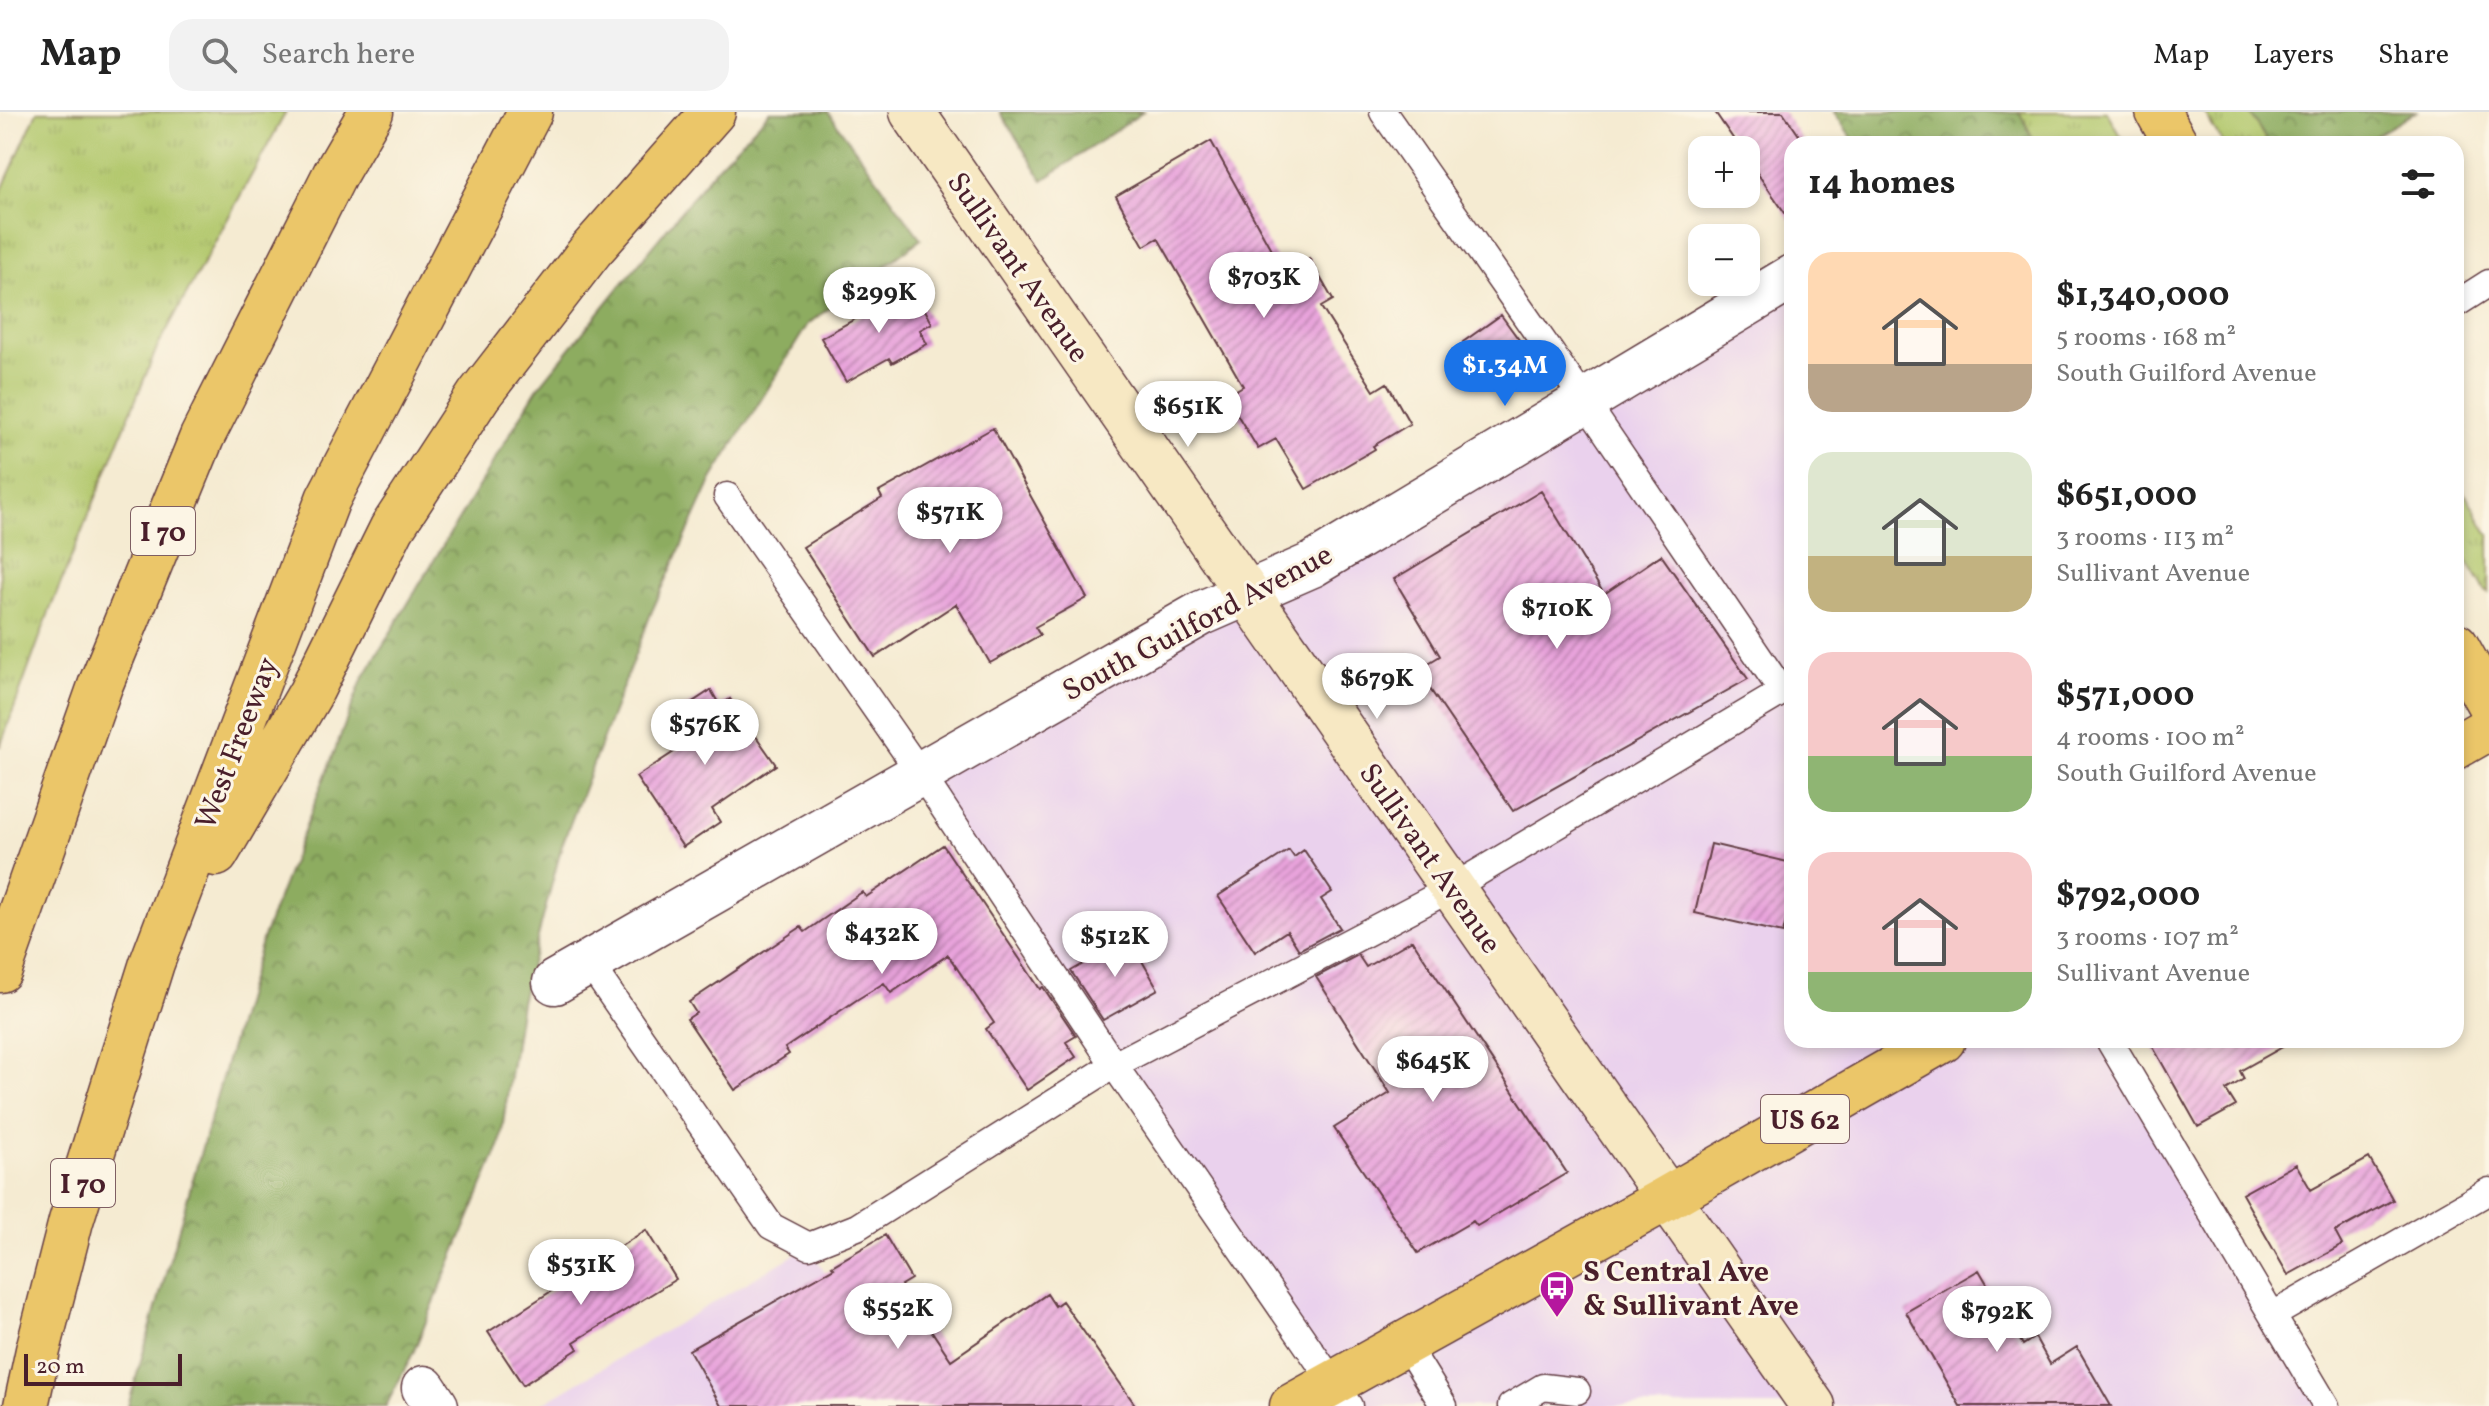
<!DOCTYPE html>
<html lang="en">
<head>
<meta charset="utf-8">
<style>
	body { margin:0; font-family:Vollkorn,serif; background:#f2f2f2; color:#222; height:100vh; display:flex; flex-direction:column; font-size:30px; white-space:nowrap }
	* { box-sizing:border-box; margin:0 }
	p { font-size:26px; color:#767676 }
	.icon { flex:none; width:44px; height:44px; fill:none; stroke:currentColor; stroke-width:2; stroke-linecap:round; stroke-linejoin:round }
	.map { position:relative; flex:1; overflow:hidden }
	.details { position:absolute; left:1784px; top:24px; width:680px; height:912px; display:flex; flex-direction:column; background:#fff; border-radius:24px; box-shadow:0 4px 12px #0003 }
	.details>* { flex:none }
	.controls { position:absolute; left:1688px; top:24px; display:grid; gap:16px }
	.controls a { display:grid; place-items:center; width:72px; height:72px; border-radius:16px; background:#fff; box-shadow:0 4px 12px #0003; font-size:40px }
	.scale { position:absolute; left:24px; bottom:20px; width:158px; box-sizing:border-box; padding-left:8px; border:4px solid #4a1f2b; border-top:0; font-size:22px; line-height:28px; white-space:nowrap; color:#4a1f2b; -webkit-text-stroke:6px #fcf5e5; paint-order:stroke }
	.price { position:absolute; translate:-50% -68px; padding:0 18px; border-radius:28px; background:#fff; color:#222; font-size:26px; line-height:52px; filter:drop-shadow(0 2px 4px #0008) }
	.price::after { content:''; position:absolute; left:50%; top:48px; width:24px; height:18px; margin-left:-12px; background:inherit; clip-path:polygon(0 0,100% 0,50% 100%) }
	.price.on { background:#1a73e8; color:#fff }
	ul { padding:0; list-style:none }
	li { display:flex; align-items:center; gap:24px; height:200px; padding:0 24px }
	li span { display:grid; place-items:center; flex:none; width:224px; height:160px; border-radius:24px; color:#555 }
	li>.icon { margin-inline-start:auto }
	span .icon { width:96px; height:96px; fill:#fffc; stroke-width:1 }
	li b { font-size:34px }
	h2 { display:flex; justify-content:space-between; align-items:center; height:96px; padding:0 24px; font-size:34px }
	header { display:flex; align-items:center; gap:48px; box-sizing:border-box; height:112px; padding:0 40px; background:#fff; border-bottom:2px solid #e0e0e0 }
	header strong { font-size:38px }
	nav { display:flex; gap:44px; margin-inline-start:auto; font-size:28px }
	.search { width:560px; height:72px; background:#f2f2f2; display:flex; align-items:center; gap:20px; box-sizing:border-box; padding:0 28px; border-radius:24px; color:#767676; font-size:30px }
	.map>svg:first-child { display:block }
	.built { fill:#ead1ed }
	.grass { fill:url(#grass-tufts); stroke:#7e744c; stroke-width:2 }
	.forest { fill:url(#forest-crowns); stroke:#6c6646; stroke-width:2 }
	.building { fill:url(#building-hatch) }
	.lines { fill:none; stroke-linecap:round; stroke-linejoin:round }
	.lane-casing { stroke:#643e44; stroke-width:29 }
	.street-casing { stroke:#643e44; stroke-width:47 }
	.secondary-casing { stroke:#643e44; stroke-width:47 }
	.primary-casing { stroke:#643e44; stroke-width:47 }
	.highway-casing { stroke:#643e44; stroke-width:47 }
	.lane { stroke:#fff; stroke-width:26 }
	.street { stroke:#fff; stroke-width:44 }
	.secondary { stroke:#f7e8c3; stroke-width:44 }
	.primary { stroke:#ebc669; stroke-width:44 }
	.highway { stroke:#ebc669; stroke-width:44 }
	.labels { text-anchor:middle; stroke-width:6; stroke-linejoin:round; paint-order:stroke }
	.shield { fill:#fcf5e5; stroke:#7f5f63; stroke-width:2 }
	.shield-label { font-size:28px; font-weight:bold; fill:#4a1f2b }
	.street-label { font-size:30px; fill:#4a1f2b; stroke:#fcf5e5 }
	.poi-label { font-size:30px; font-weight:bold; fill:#4a1f2b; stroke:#fcf5e5; text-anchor:start }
</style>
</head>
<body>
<header>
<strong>Map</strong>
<div class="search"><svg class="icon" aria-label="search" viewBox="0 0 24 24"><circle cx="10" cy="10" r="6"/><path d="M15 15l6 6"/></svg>Search here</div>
<nav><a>Map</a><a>Layers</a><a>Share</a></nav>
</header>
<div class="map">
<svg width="2489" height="1294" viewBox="0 0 2489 1294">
	<defs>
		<pattern id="grass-tufts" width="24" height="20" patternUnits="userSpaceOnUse" patternTransform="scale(2)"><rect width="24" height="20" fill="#b2c86d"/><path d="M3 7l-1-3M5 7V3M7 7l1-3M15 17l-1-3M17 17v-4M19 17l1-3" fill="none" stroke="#9bab5f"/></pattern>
		<pattern id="forest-crowns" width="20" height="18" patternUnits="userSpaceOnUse" patternTransform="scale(2)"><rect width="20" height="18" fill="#8dac60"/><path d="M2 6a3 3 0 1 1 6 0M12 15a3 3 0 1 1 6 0" fill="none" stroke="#758b4f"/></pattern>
		<pattern id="building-hatch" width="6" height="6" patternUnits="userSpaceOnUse" patternTransform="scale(2)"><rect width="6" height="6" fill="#e8a3db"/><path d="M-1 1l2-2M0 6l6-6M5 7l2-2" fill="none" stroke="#be84b2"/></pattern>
	</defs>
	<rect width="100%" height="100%" fill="#fcf5e5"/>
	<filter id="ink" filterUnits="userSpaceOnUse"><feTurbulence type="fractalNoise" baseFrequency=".0125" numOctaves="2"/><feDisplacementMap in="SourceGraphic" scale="16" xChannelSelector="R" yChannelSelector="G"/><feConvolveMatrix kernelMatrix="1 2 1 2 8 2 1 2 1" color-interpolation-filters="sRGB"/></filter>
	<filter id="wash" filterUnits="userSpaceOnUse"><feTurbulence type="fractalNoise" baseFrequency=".006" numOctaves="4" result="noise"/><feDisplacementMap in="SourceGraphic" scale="32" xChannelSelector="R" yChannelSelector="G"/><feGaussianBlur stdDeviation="1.8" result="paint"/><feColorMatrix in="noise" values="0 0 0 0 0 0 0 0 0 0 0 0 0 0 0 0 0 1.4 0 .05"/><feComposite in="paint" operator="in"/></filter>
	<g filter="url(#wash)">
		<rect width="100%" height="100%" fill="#f5ebd2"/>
		<path class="built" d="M 1792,165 L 1792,928 L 2109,928 L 2326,1294 L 1349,1294 L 921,662 Z
			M 809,1134 L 905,1294 L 538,1294 Z"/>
		<path class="grass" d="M 37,0 L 286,0 L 156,238 L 49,500 L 0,635 L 0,82 Z
			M 2019,0 L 2107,0 L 2125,32 L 2036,32 Z
			M 2204,0 L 2249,0 L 2269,32 L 2223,32 Z
			M 2456,365 L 2489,423 L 2489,481 L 2485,479 L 2456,430 Z"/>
		<path class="forest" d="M 770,0 L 828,0 L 921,127 L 808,212 L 712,367 L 652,499 L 562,733 L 521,890 L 500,1032 L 413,1241 L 386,1294 L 128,1294 L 260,833 L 362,568 L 537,277 L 716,56 Z
			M 1000,0 L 1143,0 L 1043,68 Z
			M 1834,0 L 2019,0 L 2036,32 L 1856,32 Z
			M 2249,0 L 2416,0 L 2361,32 L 2269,32 Z"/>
		<g id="blocks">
			<path class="building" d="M 1715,0 L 1783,0 L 1805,32 L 1792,32 L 1792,111 L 1746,45 L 1746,38 L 1741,38 Z
				M 1211,29 L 1283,159 L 1309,146 L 1333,188 L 1321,195 L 1374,279 L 1387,271 L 1410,312 L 1373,334 L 1375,337 L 1306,377 L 1276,327 L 1258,337 L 1226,284 L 1243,274 L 1158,126 L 1144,134 L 1116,84 Z
				M 913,175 L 932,211 L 920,218 L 927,232 L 892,251 L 889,246 L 846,270 L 821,226 Z
				M 1501,203 L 1535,250 L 1496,278 L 1463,230 Z
				M 993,316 L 1087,486 L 1035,515 L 1040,523 L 990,551 L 956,492 L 875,545 L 803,435 L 882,386 L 879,380 Z
				M 1541,379 L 1604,482 L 1661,443 L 1748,567 L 1513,699 L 1417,558 L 1440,544 L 1394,467 Z
				M 711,578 L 720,594 L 730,587 L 776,653 L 712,697 L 720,710 L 683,735 L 636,665 L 680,636 L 675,629 L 686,622 L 673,603 Z
				M 1711,732 L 1792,751 L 1792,783 L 1783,821 L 1695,801 Z
				M 943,733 L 1040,877 L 1043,875 L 1076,924 L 1066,930 L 1076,945 L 1027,978 L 986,917 L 994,911 L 948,843 L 891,881 L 884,871 L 858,887 L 785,936 L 789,942 L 735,978 L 687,907 L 696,901 L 689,890 L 801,815 L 805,820 L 862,780 L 866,785 Z
				M 1289,738 L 1294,745 L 1304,738 L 1332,780 L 1321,787 L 1340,816 L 1299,838 L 1287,819 L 1255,840 L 1218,784 Z
				M 1129,826 L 1158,877 L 1103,908 L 1071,859 Z
				M 1412,828 L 1567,1061 L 1477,1114 L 1473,1109 L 1418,1141 L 1334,1016 L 1390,981 L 1316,865 L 1358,843 L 1366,855 Z
				M 2149,928 L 2295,928 L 2240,959 L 2244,967 L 2226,978 L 2236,994 L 2198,1015 Z
				M 2369,1046 L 2393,1088 L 2335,1120 L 2342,1133 L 2288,1163 L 2242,1082 L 2296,1052 L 2311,1078 Z
				M 646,1118 L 676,1167 L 574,1230 L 578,1237 L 523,1273 L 488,1220 Z
				M 885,1123 L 911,1167 L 901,1173 L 951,1248 L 1047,1182 L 1055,1194 L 1062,1189 L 1136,1294 L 721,1294 L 689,1238 L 834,1156 L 832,1154 Z
				M 1979,1158 L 2023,1233 L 2035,1225 L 2050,1252 L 2077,1235 L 2111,1294 L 1960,1294 L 1906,1200 Z"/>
		</g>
	</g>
	<g filter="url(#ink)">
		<use href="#blocks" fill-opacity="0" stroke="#643e44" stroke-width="2"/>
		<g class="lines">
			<g class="lane-casing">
				<path id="lane" d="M 1383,0 L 1584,288 L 1782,579
					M 2456,192 L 2489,171
					M 727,384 L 921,662 L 1114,953 L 1349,1294
					M 589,851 L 771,1114 L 809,1134 L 857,1115 L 1114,953 L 1452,776 L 1792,574
					M 2109,928 L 2326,1294
					M 2273,1203 L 2489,1079
					M 1405,1231 L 1444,1294
					M 1511,1294 L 1543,1275 L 1577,1279"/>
			</g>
			<g class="street-casing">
				<path id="street" d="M 555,870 L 1202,501 L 1312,453 L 1792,165
					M 424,1276 L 436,1294"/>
			</g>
			<g class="secondary-casing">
				<path id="secondary" d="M 912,0 L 1813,1294"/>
			</g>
			<g class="primary-casing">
				<path id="primary" d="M 2456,635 L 2489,616
					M 1292,1294 L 1667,1086 L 1943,928"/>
			</g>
			<g class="highway-casing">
				<path id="highway" d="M 2158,0 L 2176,32
					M 2456,533 L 2489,592
					M 216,742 L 310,582 L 392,416 L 479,283 L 591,138 L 713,0
					M 0,858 L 100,574 L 202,325 L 335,62 L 371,0
					M 26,1294 L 38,1238 L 71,1109 L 152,851 L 328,387 L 530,0"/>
			</g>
			<use href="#lane" class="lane"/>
			<use href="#street" class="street"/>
			<use href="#secondary" class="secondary"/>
			<use href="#primary" class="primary"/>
			<use href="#highway" class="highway"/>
		</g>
	</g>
	<defs>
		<g id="bus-pin" transform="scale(1.8)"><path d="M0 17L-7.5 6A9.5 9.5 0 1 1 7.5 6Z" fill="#b5179e" stroke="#fcf5e5"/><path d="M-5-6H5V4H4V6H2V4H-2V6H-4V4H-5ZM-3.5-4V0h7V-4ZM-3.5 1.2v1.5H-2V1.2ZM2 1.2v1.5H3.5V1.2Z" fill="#fff"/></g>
	</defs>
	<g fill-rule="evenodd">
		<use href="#bus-pin" x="1557" y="1176"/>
	</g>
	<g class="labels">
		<g class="shield">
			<rect x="131" y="395" width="64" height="48" rx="6"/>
			<rect x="1761" y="983" width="88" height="48" rx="6"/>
			<rect x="51" y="1047" width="64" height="48" rx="6"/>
		</g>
		<g class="shield-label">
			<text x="163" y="429">I 70</text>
			<text x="1805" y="1017">US 62</text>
			<text x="83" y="1081">I 70</text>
		</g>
		<g class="street-label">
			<text transform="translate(1019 155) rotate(55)" y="10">Sullivant Avenue</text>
			<text transform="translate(1197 510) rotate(-28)" y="10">South Guilford Avenue</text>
			<text transform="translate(236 631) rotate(-69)" y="10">West Freeway</text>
			<text transform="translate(1431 746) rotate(55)" y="10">Sullivant Avenue</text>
		</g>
		<g class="poi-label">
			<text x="1583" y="1169">S Central Ave<tspan x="1583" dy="34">&amp; Sullivant Ave</tspan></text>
		</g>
	</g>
</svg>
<div class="controls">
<a>+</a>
<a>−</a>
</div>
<div class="scale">20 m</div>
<b class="price" style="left:1264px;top:208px">$703K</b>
<b class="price" style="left:879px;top:223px">$299K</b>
<b class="price on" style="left:1505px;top:296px">$1.34M</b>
<b class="price" style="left:1188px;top:337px">$651K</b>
<b class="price" style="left:950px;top:443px">$571K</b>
<b class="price" style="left:1557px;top:539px">$710K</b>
<b class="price" style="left:1377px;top:609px">$679K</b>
<b class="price" style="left:705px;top:655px">$576K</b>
<b class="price" style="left:882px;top:864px">$432K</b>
<b class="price" style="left:1115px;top:867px">$512K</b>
<b class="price" style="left:1433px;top:992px">$645K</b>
<b class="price" style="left:581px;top:1195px">$531K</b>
<b class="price" style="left:898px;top:1239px">$552K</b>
<b class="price" style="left:1997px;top:1242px">$792K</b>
<section class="details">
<h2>14 homes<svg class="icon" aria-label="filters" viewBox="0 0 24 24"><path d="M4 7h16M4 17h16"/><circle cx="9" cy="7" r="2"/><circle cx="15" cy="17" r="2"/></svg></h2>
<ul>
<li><span style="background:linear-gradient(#ffd9b3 70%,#b9a48a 0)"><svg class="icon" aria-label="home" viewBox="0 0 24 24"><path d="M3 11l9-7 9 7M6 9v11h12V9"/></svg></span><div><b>$1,340,000</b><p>5 rooms · 168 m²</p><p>South Guilford Avenue</p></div></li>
<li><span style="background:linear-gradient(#dfe7d0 65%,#c2b280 0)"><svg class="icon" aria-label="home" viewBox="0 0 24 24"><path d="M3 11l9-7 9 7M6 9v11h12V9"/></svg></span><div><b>$651,000</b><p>3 rooms · 113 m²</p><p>Sullivant Avenue</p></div></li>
<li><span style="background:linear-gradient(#f6c9c9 65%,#8fb573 0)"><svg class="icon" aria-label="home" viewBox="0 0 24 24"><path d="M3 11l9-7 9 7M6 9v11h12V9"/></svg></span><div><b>$571,000</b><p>4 rooms · 100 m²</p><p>South Guilford Avenue</p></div></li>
<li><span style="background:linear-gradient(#f6c9c9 75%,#8fb573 0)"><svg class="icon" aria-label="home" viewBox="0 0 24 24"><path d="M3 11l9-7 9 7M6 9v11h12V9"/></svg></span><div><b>$792,000</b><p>3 rooms · 107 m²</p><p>Sullivant Avenue</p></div></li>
</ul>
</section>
</div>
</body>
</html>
